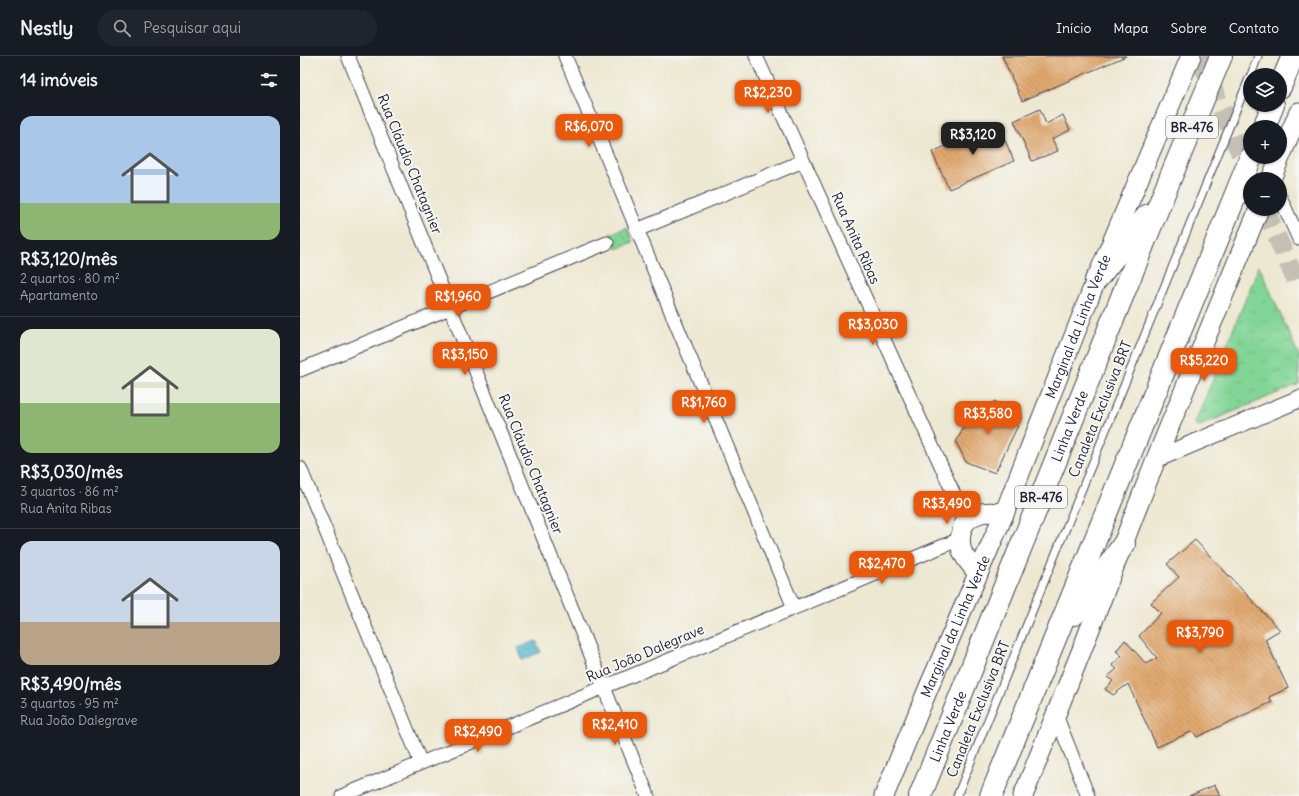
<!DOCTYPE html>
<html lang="pt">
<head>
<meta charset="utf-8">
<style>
	body { margin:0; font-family:Delius,sans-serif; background:#20242c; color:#f1f3f6; height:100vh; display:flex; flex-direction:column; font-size:15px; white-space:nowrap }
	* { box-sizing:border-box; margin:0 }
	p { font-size:13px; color:#9ea1a6 }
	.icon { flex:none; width:22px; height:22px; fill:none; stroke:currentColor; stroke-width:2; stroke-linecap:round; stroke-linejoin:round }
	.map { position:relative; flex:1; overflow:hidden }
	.details { display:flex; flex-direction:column; background:#171b24; width:300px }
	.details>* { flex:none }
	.tools { position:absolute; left:943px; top:12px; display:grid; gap:8px }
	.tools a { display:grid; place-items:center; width:44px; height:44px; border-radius:50%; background:#171b24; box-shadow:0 1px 3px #0004; font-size:20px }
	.price { position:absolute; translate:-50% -34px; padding:0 9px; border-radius:8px; background:#ea580c; color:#fff; font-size:13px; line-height:26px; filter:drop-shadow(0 1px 2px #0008) }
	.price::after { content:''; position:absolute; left:50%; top:24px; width:12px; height:9px; margin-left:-6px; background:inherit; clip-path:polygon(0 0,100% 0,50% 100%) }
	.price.on { background:#222; color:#fff }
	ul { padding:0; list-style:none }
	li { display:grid; align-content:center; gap:8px; height:212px; padding:0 20px }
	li+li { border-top:1px solid #363941 }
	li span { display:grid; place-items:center; height:124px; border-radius:12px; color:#555 }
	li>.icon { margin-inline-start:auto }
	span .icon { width:72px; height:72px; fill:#fffc; stroke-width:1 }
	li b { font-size:17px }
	h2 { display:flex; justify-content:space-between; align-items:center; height:48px; padding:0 20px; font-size:17px }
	header { display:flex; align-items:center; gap:24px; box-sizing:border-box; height:56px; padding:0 20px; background:#171b24; border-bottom:1px solid #363941 }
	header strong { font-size:19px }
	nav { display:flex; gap:22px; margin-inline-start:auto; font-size:14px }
	.search { width:280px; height:36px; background:#20242c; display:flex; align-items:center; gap:10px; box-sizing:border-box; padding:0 14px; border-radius:22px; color:#9ea1a6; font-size:15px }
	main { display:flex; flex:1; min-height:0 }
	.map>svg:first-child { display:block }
	.grass { fill:url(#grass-tufts); stroke:#527c68 }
	.garden { fill:url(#garden-dots); stroke:#527c68 }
	.water { fill:url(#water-waves); stroke:#396c84 }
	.building { fill:url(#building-back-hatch) }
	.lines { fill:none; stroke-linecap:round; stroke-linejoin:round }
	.secondary-tunnel { stroke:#c4c0b3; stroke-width:19; stroke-dasharray:19 10; stroke-linecap:butt }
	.service-casing { stroke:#404052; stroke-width:9 }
	.minor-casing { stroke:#404052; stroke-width:15 }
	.tertiary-casing { stroke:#404052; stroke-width:19 }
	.secondary-casing { stroke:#404052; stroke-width:21 }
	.trunk-casing { stroke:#404052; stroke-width:24 }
	.service { stroke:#fff; stroke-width:7 }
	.minor { stroke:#fff; stroke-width:13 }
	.tertiary { stroke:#fff; stroke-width:17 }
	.secondary { stroke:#fff; stroke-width:19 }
	.trunk { stroke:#fff; stroke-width:22 }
	.labels { text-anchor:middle; stroke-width:4; stroke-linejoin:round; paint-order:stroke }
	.shield { fill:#f6f6f2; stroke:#626272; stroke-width:1 }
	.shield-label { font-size:13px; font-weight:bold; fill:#22223b }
	.street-label { font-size:14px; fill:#22223b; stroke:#f6f6f2 }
</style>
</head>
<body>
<header>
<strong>Nestly</strong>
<div class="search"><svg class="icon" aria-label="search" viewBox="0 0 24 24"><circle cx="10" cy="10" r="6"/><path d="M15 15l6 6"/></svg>Pesquisar aqui</div>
<nav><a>Início</a><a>Mapa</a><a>Sobre</a><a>Contato</a></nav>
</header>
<main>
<section class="details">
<h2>14 imóveis<svg class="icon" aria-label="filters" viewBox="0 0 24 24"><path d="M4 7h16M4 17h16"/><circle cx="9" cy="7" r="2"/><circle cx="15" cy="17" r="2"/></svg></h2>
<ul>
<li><span style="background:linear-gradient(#a9c7e8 70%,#8fb573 0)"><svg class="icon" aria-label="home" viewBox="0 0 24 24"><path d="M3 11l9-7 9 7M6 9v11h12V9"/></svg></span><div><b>R$3,120/mês</b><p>2 quartos · 80 m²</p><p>Apartamento</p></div></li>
<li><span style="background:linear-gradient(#dfe7d0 60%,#8fb573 0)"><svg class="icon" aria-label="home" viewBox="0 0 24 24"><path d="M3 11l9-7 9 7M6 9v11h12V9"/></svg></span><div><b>R$3,030/mês</b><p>3 quartos · 86 m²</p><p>Rua Anita Ribas</p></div></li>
<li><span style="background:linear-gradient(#c9d6e8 65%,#b9a48a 0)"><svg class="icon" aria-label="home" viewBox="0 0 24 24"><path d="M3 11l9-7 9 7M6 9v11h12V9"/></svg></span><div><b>R$3,490/mês</b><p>3 quartos · 95 m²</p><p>Rua João Dalegrave</p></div></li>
</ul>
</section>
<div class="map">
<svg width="999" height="740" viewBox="0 0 999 740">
	<defs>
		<pattern id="grass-tufts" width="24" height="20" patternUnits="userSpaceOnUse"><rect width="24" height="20" fill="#82d596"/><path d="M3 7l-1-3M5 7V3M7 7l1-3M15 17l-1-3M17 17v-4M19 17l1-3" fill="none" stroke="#70b782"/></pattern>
		<pattern id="garden-dots" width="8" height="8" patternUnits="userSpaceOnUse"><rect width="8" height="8" fill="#82d596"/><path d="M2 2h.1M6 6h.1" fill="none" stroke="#70b782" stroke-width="1.8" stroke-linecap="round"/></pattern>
		<pattern id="water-waves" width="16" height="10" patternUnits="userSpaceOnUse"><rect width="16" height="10" fill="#50b5ce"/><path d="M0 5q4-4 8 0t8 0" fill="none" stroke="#4293a8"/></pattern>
		<pattern id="building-back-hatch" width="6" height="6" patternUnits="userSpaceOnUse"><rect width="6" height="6" fill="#e1a96f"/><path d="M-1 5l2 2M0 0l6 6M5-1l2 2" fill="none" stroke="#b6895c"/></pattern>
	</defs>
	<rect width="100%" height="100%" fill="#f6f6f2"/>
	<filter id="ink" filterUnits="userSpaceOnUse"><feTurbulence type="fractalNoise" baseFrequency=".025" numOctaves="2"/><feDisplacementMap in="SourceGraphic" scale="8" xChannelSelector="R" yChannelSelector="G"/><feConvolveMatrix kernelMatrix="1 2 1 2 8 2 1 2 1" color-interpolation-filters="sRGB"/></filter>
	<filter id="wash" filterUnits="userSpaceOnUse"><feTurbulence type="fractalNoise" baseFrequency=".012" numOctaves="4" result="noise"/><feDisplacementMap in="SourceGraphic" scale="16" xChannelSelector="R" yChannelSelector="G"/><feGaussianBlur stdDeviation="0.9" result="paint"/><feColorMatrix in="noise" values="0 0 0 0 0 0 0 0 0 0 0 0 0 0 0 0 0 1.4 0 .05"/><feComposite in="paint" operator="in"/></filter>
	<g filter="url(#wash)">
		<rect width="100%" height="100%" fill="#ede8d1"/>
		<path class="grass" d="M 959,210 L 999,300 L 999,328 L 897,371 L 895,367 Z"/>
		<path class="garden" d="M 327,171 L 333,186 L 316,193 L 310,178 Z"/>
		<path class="water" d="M 236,585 L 241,596 L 222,604 L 218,592 Z"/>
		<g id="blocks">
			<path class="building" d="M 702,0 L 826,0 L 722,45 Z
				M 740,53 L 746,68 L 763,59 L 770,74 L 752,83 L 758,95 L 732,105 L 714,65 Z
				M 698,68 L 714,105 L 649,133 L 632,96 Z
				M 694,345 L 723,359 L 695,417 L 666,406 L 656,386 L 677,347 L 690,353 Z
				M 895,484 L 980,574 L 965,583 L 988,632 L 969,641 L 972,646 L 897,681 L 893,675 L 857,691 L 828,628 L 813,639 L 805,633 L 813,625 L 807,621 L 817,613 L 812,609 L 822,600 L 816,595 L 825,584 L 846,608 L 857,602 L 839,580 L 861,557 L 851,547 L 879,521 L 867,508 Z
				M 915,729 L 920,740 L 889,740 Z"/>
		</g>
	</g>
	<g filter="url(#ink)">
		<use href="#blocks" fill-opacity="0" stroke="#404052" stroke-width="1"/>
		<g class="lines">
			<path class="secondary-tunnel" d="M 899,0 L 950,120
				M 965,153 L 999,232"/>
			<g class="service-casing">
				<path id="service" d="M 951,19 L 958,0
					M 657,740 L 950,20"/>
			</g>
			<g class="minor-casing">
				<path id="minor" d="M 48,0 L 348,740
					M 265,0 L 494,552
					M 456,0 L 666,465
					M 981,143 L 999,183
					M 337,174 L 503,105
					M 0,314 L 307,187
					M 0,412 L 121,707
					M 756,659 L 788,740
					M 42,740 L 660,483"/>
			</g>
			<g class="tertiary-casing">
				<path id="tertiary" d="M 856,403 L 999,343"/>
			</g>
			<g class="secondary-casing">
				<g id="secondary">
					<path d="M 971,123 L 999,56"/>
					<path d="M 678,518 C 673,511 665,503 662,495 C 660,489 660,483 661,477 C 665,456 687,454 704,458"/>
					<path id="s1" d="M 584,740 L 628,633 L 704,458 L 796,224 L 891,0"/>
					<path d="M 723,740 L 781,596 L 856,403 L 959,153"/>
				</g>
			</g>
			<g class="trunk-casing">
				<g id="trunk">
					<path d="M 980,31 L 993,0"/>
					<path d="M 964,71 L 973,49"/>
					<path d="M 796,224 L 847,160"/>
					<path d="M 774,558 L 824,488"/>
					<path id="s2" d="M 620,740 L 862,142 L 921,0"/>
					<path d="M 691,740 L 951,101"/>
				</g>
			</g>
			<use href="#service" class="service"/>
			<use href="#minor" class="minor"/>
			<use href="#tertiary" class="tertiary"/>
			<use href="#secondary" class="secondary"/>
			<use href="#trunk" class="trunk"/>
		</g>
	</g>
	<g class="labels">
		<g class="shield">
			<rect x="866" y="60" width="52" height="22" rx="3"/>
			<rect x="715" y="430" width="52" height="22" rx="3"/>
		</g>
		<g class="shield-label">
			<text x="892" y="76">BR-476</text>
			<text x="741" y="446">BR-476</text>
		</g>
		<g class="street-label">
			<text transform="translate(110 108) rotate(68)" y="5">Rua Cláudio Chatagnier</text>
			<text transform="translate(556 182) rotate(66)" y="5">Rua Anita Ribas</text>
			<text dy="5" stroke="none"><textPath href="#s1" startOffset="508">Marginal da Linha Verde</textPath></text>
			<text transform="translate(800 353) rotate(-68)" y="5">Canaleta Exclusiva BRT</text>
			<text dy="5" stroke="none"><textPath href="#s2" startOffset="399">Linha Verde</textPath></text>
			<text transform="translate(231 408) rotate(68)" y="5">Rua Cláudio Chatagnier</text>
			<text dy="5" stroke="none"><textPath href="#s1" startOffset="184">Marginal da Linha Verde</textPath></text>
			<text transform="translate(345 597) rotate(-23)" y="5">Rua João Dalegrave</text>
			<text transform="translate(678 653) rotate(-68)" y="5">Canaleta Exclusiva BRT</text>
			<text dy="5" stroke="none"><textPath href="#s2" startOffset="75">Linha Verde</textPath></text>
		</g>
	</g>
</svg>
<div class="tools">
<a><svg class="icon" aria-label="layers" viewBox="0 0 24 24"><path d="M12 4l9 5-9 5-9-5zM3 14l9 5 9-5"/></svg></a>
<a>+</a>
<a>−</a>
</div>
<b class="price" style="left:468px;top:58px">R$2,230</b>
<b class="price" style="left:289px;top:92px">R$6,070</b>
<b class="price on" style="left:673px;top:100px">R$3,120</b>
<b class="price" style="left:158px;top:262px">R$1,960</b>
<b class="price" style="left:573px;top:290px">R$3,030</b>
<b class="price" style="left:165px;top:320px">R$3,150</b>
<b class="price" style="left:904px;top:326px">R$5,220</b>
<b class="price" style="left:404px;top:368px">R$1,760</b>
<b class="price" style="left:688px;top:379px">R$3,580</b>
<b class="price" style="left:647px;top:469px">R$3,490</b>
<b class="price" style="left:582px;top:529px">R$2,470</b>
<b class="price" style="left:900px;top:598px">R$3,790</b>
<b class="price" style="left:315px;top:690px">R$2,410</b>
<b class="price" style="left:178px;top:697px">R$2,490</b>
</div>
</main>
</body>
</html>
